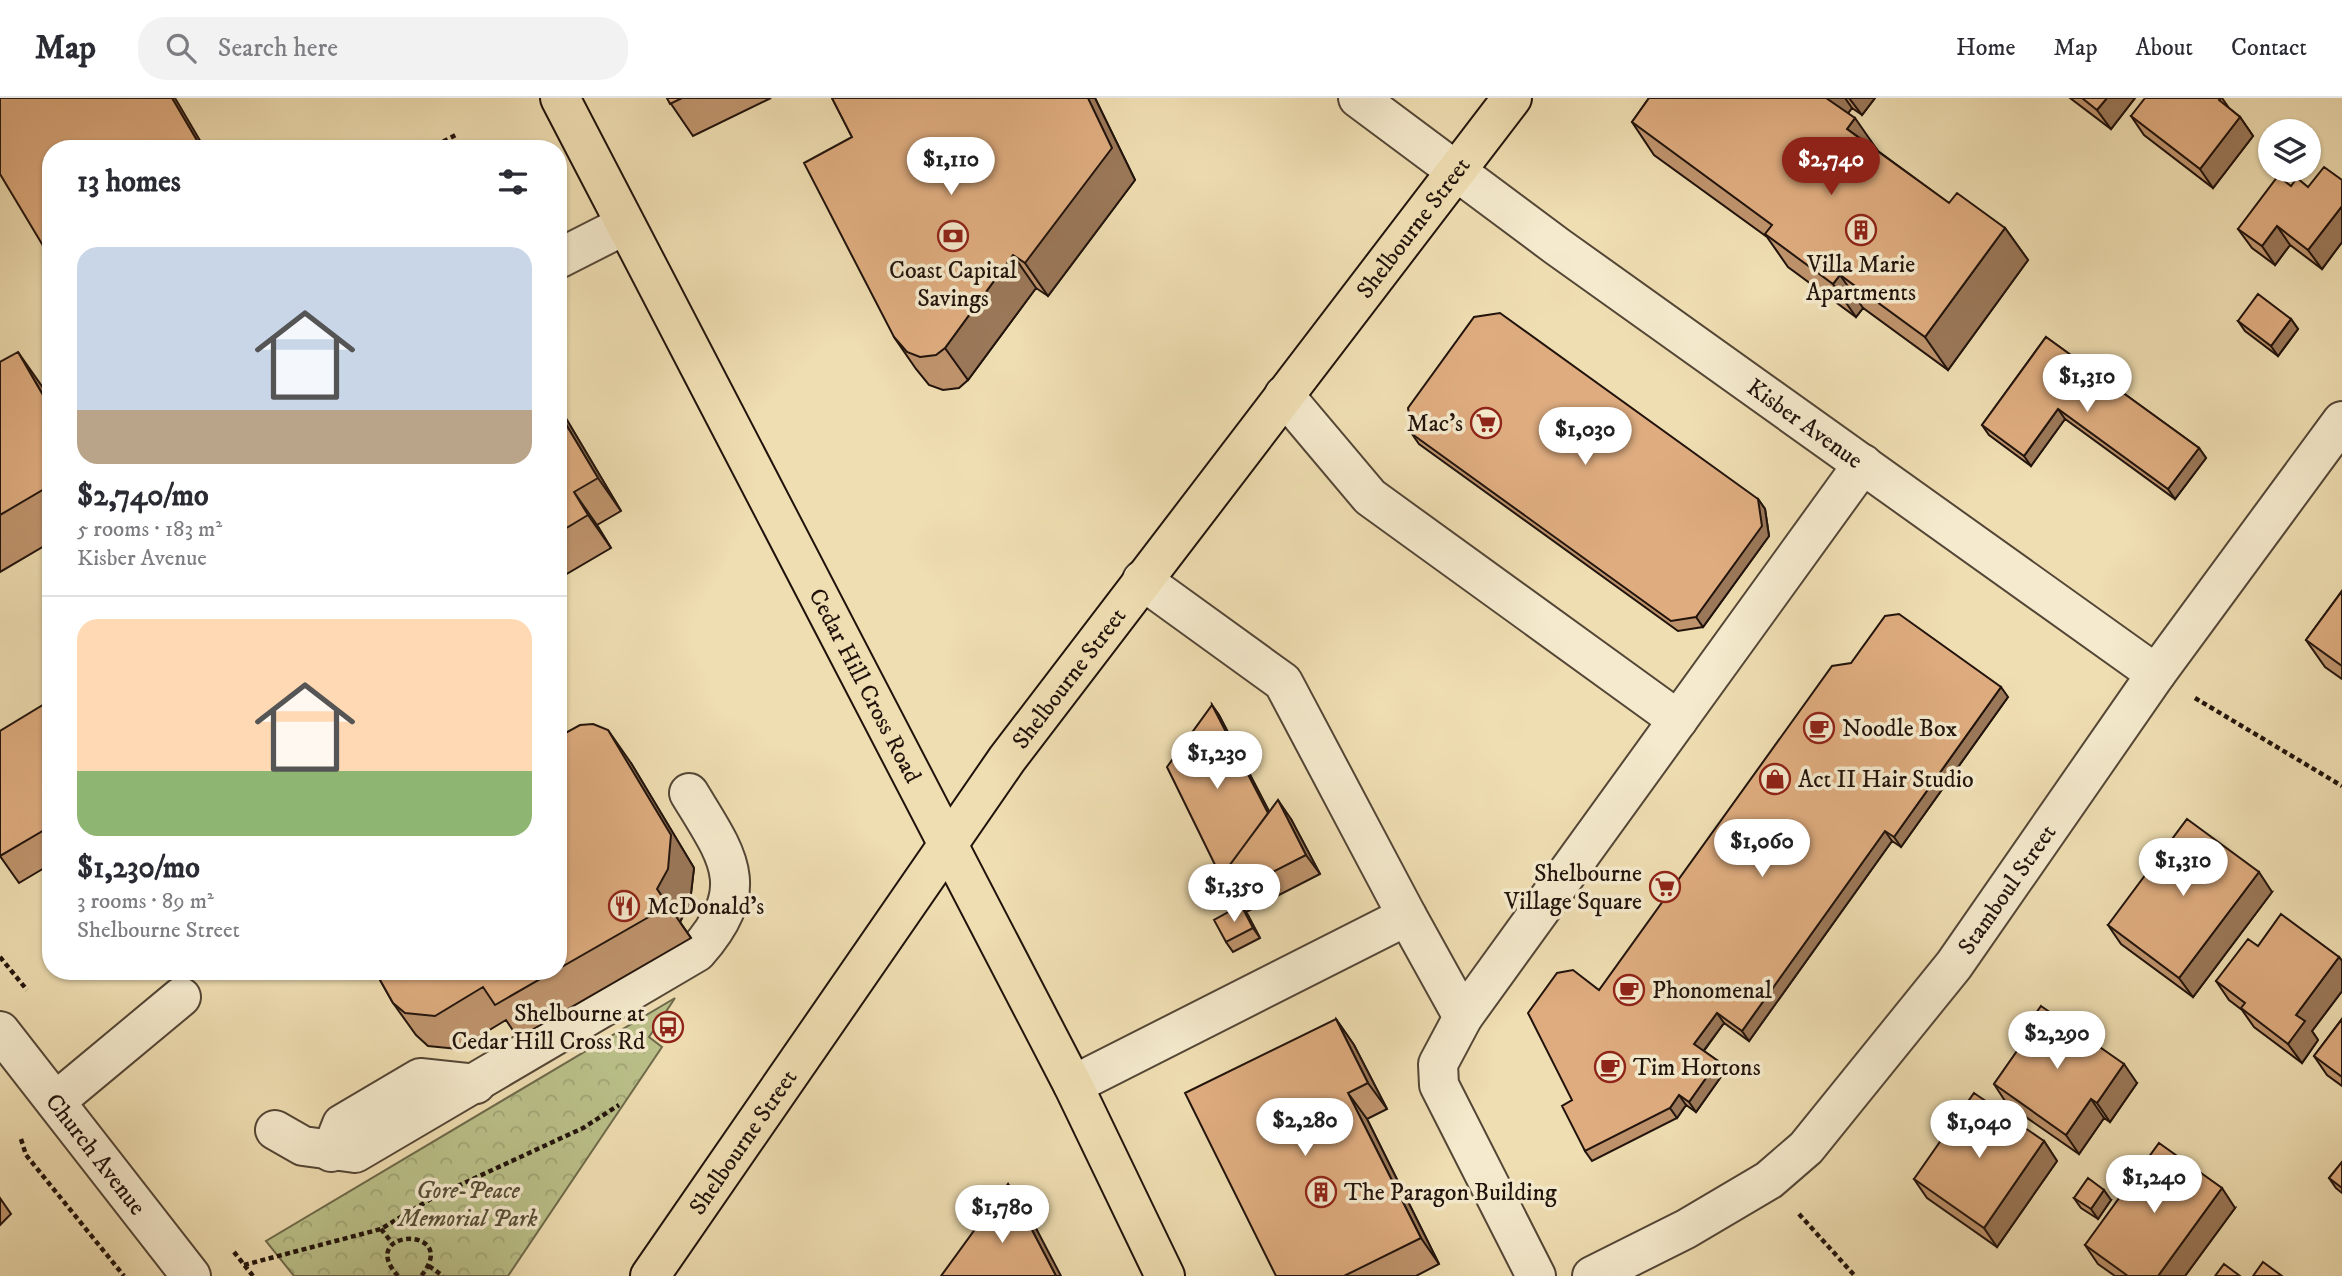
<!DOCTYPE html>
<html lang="en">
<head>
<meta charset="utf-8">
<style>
	body { margin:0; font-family:"IM FELL DW Pica",serif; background:#f2f2f3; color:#2b2b33; height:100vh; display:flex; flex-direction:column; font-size:26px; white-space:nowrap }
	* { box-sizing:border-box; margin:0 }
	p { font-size:23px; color:#7c7c81 }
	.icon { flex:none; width:38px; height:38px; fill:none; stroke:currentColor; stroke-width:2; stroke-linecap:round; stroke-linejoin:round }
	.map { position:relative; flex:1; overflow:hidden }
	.sheet { position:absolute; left:42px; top:42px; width:525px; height:840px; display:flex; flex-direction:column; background:#fff; border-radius:28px; box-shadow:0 2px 5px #0004 }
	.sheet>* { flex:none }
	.buttons { position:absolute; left:2258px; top:21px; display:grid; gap:14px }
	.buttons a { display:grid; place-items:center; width:63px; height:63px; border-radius:50%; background:#fff; box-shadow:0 2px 5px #0004; font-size:35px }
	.price { position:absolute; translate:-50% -60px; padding:0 16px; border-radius:24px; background:#fff; color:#222; font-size:23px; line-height:46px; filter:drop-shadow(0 2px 4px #0008) }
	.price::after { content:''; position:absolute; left:50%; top:42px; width:21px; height:16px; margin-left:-10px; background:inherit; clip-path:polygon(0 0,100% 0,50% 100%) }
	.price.selected { background:#8f2418; color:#fff }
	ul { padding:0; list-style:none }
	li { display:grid; align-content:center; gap:14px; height:371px; padding:0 35px }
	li+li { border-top:2px solid #e1e1e2 }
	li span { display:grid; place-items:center; height:217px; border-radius:21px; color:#555 }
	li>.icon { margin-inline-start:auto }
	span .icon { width:126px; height:126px; fill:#fffc; stroke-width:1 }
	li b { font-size:30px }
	h2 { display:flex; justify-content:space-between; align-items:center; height:84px; padding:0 35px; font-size:30px }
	header { display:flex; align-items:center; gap:42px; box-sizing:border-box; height:98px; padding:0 35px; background:#fff; border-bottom:2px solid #e1e1e2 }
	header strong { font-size:33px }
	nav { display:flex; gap:38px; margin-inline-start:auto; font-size:24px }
	.search { width:490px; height:63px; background:#f2f2f3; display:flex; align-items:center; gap:18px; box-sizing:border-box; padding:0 24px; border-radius:28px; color:#7c7c81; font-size:26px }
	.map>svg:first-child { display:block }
	.park { fill:url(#park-crowns); stroke:#6e6a4b; stroke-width:2 }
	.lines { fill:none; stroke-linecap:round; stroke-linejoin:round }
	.minor-casing { stroke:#544636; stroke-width:42 }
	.major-casing { stroke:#21130c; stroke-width:42 }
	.path { stroke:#21130c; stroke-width:4.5; stroke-dasharray:5 3.5; stroke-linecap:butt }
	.minor { stroke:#f5eacd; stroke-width:38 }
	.major { stroke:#efdeb2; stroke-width:38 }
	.wall { fill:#bf946d; stroke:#21130c; stroke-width:2 }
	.shaded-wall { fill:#9b7859; stroke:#21130c; stroke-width:2 }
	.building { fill:#deac7f; stroke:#21130c; stroke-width:2 }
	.labels { text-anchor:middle; stroke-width:7; stroke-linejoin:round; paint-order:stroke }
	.street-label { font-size:24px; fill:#21130c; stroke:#f5eacd }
	.poi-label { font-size:24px; fill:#21130c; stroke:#f5eacd; text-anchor:start }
	.park-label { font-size:24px; font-style:italic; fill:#575038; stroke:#f5eacd }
</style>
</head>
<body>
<header>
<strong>Map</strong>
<div class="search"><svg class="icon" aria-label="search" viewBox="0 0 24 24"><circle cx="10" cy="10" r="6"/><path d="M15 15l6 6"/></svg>Search here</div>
<nav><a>Home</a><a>Map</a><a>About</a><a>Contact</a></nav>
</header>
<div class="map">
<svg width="2342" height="1178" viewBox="0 0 2342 1178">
	<defs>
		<pattern id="park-crowns" width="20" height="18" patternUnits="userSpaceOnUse" patternTransform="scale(1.75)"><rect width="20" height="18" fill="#bbc18a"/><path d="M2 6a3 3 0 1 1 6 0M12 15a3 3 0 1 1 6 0" fill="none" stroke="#a0a576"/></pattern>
	</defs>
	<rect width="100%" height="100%" fill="#efdeb2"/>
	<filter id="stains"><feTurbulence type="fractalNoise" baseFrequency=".00286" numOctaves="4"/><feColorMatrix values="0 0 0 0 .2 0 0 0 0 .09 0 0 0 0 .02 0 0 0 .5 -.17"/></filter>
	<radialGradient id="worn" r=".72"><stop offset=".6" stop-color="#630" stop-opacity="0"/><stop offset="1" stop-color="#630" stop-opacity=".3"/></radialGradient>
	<path class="park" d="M 675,900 L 649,939 L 662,949 L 508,1178 L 294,1178 L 266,1143 Z"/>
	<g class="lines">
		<g class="minor-casing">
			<g id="minor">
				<path id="s1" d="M 1358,0 L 1558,149 L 2156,576"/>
				<path d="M 558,161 L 625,127"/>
				<path d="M 1284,297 L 1370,399 L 1678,622"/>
				<path d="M 1407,818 L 1463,919"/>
				<path id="s2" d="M 0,933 L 191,1178"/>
				<path d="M 1073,987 L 1407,818 L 1283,584 L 1142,482"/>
				<path d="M 56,1003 L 181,899"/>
				<path d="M 275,1032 L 303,1048 L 355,1055 L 697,854 C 754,789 728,759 689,695"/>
				<path d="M 331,1054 L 342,1026 L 420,980 L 476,986"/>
				<path d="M 1536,1178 L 1439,987 L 1438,966 L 1463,919 L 1863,366"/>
				<path id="s3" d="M 1592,1178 L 1686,1131 L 1769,1082 L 1806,1050 L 1954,867 L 2156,576 L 2342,323"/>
			</g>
		</g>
		<g class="major-casing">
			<g id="major">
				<path id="s4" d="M 560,0 L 1073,987 L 1165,1178"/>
				<path id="s5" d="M 650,1178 L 1007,661 L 1512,0"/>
			</g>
		</g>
		<path class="path" d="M 428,51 L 458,36
			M 2195,600 L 2342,688
			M 0,859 L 27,892
			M 21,1041 L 26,1057 L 124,1178
			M 1799,1116 L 1855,1178
			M 381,1131 L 393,1146
			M 234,1154 L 253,1178
			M 244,1167 L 381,1131 L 434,1099 L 583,1030 L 619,1007
			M 429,1168 L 443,1178
			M 398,1178 C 354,1130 463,1127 421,1178"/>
		<use href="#minor" class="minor"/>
		<use href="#major" class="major"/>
	</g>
	<path class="wall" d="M 667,0 L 771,0 L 693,38 Z
		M 832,0 L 1095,0 L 1135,82 L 1048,198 L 1036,190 L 968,282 L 959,290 L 943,292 L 929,287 L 916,271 L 894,239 L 852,39 Z
		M 1649,0 L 1875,0 L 1862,17 L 1852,10 L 1848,15 L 1878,53 L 1949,105 L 2005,130 L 2028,162 L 1948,272 L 1863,210 L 1856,219 L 1788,169 L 1767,139 L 1654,57 L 1632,24 Z
		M 2070,0 L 2135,0 L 2111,31 Z
		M 2222,0 L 2229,10 L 2240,19 L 2253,38 L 2213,90 L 2144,37 L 2131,18 Z
		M 2342,82 L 2342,144 L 2322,171 L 2290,147 L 2275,167 L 2252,150 L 2238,131 L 2291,88 L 2308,89 Z
		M 2291,221 L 2298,231 L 2278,258 L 2245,233 L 2238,223 Z
		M 2046,239 L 2199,350 L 2206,360 L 2175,401 L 2065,321 L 2031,368 L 1989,337 L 1982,327 Z
		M 0,264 L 46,294 L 51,303 L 51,444 L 0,474 Z
		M 558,307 L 621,413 L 597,427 L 611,450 L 558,481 Z
		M 1412,336 L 1758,401 L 1765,411 L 1769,438 L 1703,529 L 1678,533 L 1419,346 Z
		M 2342,493 L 2342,581 L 2325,569 L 2306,542 Z
		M 2008,599 L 1901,749 L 1892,743 L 1749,943 L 1724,925 L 1704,953 L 1718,963 L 1725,973 L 1696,1014 L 1686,1007 L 1677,1020 L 1592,1063 L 1585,1053 L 1572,1002 L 1599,892 Z
		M 51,602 L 51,766 L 19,785 L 0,758 Z
		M 1212,607 L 1219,617 L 1269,714 L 1291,721 L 1320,776 L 1246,814 L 1260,840 L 1233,854 L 1226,844 L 1239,809 L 1230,796 L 1221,779 Z
		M 558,639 L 631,665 L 694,770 L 690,804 L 680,824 L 691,840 L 518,940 L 506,922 L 458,951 L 428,948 L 416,937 L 393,905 L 375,873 L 558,873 Z
		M 2272,794 L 2193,899 L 2121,846 L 2108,827 Z
		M 2258,848 L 2339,859 L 2342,863 L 2342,893 L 2312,933 L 2318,942 L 2302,965 L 2254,929 L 2242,912 L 2229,902 L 2216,883 Z
		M 1336,921 L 1354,947 L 1387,1011 L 1367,1021 L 1439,1166 L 1416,1178 L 1276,1178 Z
		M 2342,921 L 2342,988 L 2327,977 L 2314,958 Z
		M 2014,946 L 2137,985 L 2110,1024 L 2104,1020 L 2079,1056 L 2007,1006 L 1994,986 L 2018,952 Z
		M 2044,1043 L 2057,1063 L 1997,1149 L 1927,1100 L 1914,1081 Z
		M 2342,1064 L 2342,1095 L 2336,1090 L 2329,1080 Z
		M 0,1100 L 11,1116 L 0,1127 Z
		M 2074,1100 L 2111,1102 L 2098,1121 L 2081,1110 Z
		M 2235,1110 L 2185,1178 L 2115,1178 L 2098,1166 L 2085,1147 Z"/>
	<path class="shaded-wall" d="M 172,0 L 175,0 L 205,51 L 202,51 Z
		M 1088,0 L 1095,0 L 1135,82 L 1048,198 L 1025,165 Z
		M 1821,0 L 1845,0 L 1852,10 L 1840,26 Z
		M 1849,0 L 1875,0 L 1862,17 Z
		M 2107,0 L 2135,0 L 2111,31 L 2097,12 Z
		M 2240,19 L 2253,38 L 2213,90 L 2200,71 Z
		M 1855,20 L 1878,53 L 1847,31 Z
		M 2342,108 L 2342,144 L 2322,171 L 2308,152 Z
		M 2277,128 L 2290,147 L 2275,167 L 2262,148 Z
		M 2005,130 L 2028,162 L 1948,272 L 1925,239 Z
		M 1013,157 L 1036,190 L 968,282 L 945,250 Z
		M 1840,177 L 1863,210 L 1856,219 L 1833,186 Z
		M 2291,221 L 2298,231 L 2278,258 L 2271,248 Z
		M 18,254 L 46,294 L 51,303 L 51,311 Z
		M 558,307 L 621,413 L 598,380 L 558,313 Z
		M 2058,311 L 2065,321 L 2031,368 L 2024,358 Z
		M 2199,350 L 2206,360 L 2175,401 L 2168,391 Z
		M 574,394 L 597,427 L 611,450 L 588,417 Z
		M 1758,401 L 1765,411 L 1769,438 L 1703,529 L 1696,519 Z
		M 2001,589 L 2008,599 L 1901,749 L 1894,739 Z
		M 1212,607 L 1219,617 L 1281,736 L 1227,789 Z
		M 608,632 L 631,665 L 694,770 L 690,804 L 680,824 L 691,840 L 657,791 Z
		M 1278,702 L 1291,721 L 1320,776 L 1306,757 Z
		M 1885,733 L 1892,743 L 1749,943 L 1742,933 Z
		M 2259,774 L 2272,794 L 2193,899 L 2179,880 Z
		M 1241,807 L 1248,817 L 1260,840 L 1253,830 Z
		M 2339,859 L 2342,863 L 2342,893 L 2312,933 L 2318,942 L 2302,965 L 2288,946 L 2296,917 Z
		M 1717,915 L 1724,925 L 1701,956 L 1694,946 Z
		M 1336,921 L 1354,947 L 1387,1011 L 1368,985 Z
		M 1718,963 L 1725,973 L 1696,1014 L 1689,1004 Z
		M 2124,966 L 2137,985 L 2110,1024 L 2097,1005 Z
		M 1348,995 L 1367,1021 L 1439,1166 L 1421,1140 Z
		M 1679,997 L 1686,1007 L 1677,1020 L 1670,1010 Z
		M 2091,1001 L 2104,1020 L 2079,1056 L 2066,1037 Z
		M 2044,1043 L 2057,1063 L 1997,1149 L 1984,1130 Z
		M 1008,1086 L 1027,1113 L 1061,1178 L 1056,1178 Z
		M 2222,1090 L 2235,1110 L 2185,1178 L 2158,1178 Z
		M 2104,1092 L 2111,1102 L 2098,1121 L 2091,1111 Z"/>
	<path class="building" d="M 0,0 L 172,0 L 202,51 L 51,51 L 51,161 L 0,76 Z
		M 667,0 L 682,0 L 670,6 Z
		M 832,0 L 1088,0 L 1112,50 L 1025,165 L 1013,157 L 945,250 L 936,257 L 920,259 L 907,254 L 894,239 L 804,65 L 852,39 Z
		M 1649,0 L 1826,0 L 1855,20 L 1847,31 L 1949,105 L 1957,95 L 2005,130 L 1925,239 L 1840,177 L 1833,186 L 1765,136 L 1772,127 L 1632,24 Z
		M 2082,0 L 2107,0 L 2097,12 Z
		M 2145,0 L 2221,0 L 2219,2 L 2240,19 L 2200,71 L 2131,18 Z
		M 2324,69 L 2342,82 L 2342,108 L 2308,152 L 2277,128 L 2262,148 L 2238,131 L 2278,78 L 2291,88 L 2297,80 L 2308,89 Z
		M 2258,196 L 2291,221 L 2271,248 L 2238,223 Z
		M 1500,215 L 1758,401 L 1762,428 L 1696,519 L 1671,523 L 1412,336 L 1408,310 L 1474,219 Z
		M 2046,239 L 2199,350 L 2168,391 L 2058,311 L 2024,358 L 1982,327 Z
		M 18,254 L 51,311 L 51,387 L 0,417 L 0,264 Z
		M 558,313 L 598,380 L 574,394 L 588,417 L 558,435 Z
		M 2342,493 L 2342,568 L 2306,542 Z
		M 1899,516 L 2001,589 L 1894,739 L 1885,733 L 1742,933 L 1717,915 L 1694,946 L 1718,963 L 1689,1004 L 1679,997 L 1670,1010 L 1585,1053 L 1562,1008 L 1572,1002 L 1528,915 L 1557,875 L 1573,872 L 1599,892 L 1832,568 L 1851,565 L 1885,518 Z
		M 51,602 L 51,728 L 0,758 L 0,633 Z
		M 1212,607 L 1268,715 L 1221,779 L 1167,669 Z
		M 593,626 L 608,632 L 671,737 L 668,771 L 657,791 L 668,808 L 558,871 L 558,639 L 580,627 Z
		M 1278,702 L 1306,757 L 1230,796 L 1220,780 Z
		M 2187,721 L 2259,774 L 2179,880 L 2108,827 Z
		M 1241,807 L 1253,830 L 1226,844 L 1214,822 Z
		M 2281,816 L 2339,859 L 2296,917 L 2305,923 L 2288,946 L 2241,910 L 2245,905 L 2216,883 L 2248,841 L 2258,848 Z
		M 375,873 L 554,873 L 495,907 L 483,889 L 435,918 L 405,915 L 393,905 Z
		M 2041,908 L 2124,966 L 2097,1005 L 2091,1001 L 2066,1037 L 1994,986 L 2019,950 L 2014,946 Z
		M 1336,921 L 1368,985 L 1348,995 L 1421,1140 L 1344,1178 L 1276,1178 L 1185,995 Z
		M 2342,921 L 2342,979 L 2314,958 Z
		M 1974,995 L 2044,1043 L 1984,1130 L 1914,1081 Z
		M 2159,1045 L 2222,1090 L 2158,1178 L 2128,1178 L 2085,1147 Z
		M 2342,1064 L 2342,1090 L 2329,1080 Z
		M 2088,1080 L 2104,1092 L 2091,1111 L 2074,1100 Z
		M 1008,1086 L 1056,1178 L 941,1178 Z
		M 2263,1164 L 2282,1178 L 2253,1178 Z
		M 2224,1166 L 2240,1178 L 2215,1178 Z"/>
	<defs>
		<g id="building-ring" transform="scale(1.575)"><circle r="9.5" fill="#f5eacd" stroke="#8f2418" stroke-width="1.5"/><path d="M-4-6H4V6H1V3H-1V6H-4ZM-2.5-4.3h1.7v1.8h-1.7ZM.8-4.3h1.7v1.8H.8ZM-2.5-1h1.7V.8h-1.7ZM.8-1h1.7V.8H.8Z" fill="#8f2418"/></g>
		<g id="bank-ring" transform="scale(1.575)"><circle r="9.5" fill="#f5eacd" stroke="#8f2418" stroke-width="1.5"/><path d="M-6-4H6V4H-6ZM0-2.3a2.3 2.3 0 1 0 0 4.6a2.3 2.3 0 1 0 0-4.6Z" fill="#8f2418"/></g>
		<g id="supermarket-ring" transform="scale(1.575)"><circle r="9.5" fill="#f5eacd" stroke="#8f2418" stroke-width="1.5"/><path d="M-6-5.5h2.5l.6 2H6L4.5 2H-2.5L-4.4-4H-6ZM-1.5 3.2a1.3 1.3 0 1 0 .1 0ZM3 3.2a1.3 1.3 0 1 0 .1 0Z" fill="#8f2418"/></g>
		<g id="cafe-ring" transform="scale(1.575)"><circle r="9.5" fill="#f5eacd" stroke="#8f2418" stroke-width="1.5"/><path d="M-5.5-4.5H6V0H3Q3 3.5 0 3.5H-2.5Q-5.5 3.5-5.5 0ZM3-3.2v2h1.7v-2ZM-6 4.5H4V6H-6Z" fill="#8f2418"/></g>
		<g id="shop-ring" transform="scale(1.575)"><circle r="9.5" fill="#f5eacd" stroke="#8f2418" stroke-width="1.5"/><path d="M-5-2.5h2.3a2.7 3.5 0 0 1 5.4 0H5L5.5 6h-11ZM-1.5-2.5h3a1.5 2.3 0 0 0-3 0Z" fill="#8f2418"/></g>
		<g id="restaurant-ring" transform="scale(1.575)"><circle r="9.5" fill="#f5eacd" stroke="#8f2418" stroke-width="1.5"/><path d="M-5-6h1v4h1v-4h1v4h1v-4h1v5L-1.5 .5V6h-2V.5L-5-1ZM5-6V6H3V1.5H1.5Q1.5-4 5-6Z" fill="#8f2418"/></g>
		<g id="bus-ring" transform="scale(1.575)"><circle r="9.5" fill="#f5eacd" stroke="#8f2418" stroke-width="1.5"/><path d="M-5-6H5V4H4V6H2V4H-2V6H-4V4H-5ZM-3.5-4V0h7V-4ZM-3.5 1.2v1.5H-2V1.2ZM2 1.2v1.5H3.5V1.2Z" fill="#8f2418"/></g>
	</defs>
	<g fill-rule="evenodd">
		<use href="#building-ring" x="1861" y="132"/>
		<use href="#bank-ring" x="953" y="138"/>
		<use href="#supermarket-ring" x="1486" y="325"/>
		<use href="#cafe-ring" x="1819" y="630"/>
		<use href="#shop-ring" x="1775" y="681"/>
		<use href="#supermarket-ring" x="1665" y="789"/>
		<use href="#restaurant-ring" x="624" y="808"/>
		<use href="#cafe-ring" x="1629" y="892"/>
		<use href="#bus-ring" x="668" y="929"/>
		<use href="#cafe-ring" x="1610" y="969"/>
		<use href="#building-ring" x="1321" y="1094"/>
	</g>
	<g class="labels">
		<g class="street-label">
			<text dy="8" stroke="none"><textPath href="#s5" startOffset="1297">Shelbourne Street</textPath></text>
			<text dy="8" stroke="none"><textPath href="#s1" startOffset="553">Kisber Avenue</textPath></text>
			<text dy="8" stroke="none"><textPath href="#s5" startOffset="730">Shelbourne Street</textPath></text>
			<text dy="8" stroke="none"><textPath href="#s4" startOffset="662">Cedar Hill Cross Road</textPath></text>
			<text dy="8" stroke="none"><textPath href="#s3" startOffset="578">Stamboul Street</textPath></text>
			<text dy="8" stroke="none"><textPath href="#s5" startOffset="163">Shelbourne Street</textPath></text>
			<text dy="8" stroke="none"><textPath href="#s2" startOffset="156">Church Avenue</textPath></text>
		</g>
		<g class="poi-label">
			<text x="1861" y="174" text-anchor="middle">Villa Marie<tspan x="1861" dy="28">Apartments</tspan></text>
			<text x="953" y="180" text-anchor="middle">Coast Capital<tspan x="953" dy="28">Savings</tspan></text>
			<text x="1463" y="333" text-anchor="end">Mac's</text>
			<text x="1842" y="638">Noodle Box</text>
			<text x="1798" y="689">Act II Hair Studio</text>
			<text x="1642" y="783" text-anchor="end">Shelbourne<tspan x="1642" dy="28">Village Square</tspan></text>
			<text x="647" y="816">McDonald's</text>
			<text x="1652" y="900">Phonomenal</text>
			<text x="645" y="923" text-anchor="end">Shelbourne at<tspan x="645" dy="28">Cedar Hill Cross Rd</tspan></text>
			<text x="1633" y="977">Tim Hortons</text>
			<text x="1344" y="1102">The Paragon Building</text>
		</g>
		<g class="park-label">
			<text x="468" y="1100">Gore-Peace<tspan x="468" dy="28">Memorial Park</tspan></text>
		</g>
	</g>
	<rect width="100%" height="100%" filter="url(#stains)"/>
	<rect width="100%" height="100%" fill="url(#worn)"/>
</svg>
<div class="buttons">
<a><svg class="icon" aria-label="layers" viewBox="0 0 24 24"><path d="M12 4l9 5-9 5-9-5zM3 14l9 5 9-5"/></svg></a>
</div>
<b class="price" style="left:951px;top:99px">$1,110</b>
<b class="price selected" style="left:1831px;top:99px">$2,740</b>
<b class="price" style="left:2087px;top:316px">$1,310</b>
<b class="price" style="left:1585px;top:369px">$1,030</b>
<b class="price" style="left:1217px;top:693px">$1,230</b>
<b class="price" style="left:1762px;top:781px">$1,060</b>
<b class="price" style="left:2183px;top:800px">$1,310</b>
<b class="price" style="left:1234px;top:826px">$1,350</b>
<b class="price" style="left:2057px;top:973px">$2,290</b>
<b class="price" style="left:1305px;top:1060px">$2,280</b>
<b class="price" style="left:1979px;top:1062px">$1,040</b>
<b class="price" style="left:2154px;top:1117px">$1,240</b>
<b class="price" style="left:1002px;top:1147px">$1,780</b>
<section class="sheet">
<h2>13 homes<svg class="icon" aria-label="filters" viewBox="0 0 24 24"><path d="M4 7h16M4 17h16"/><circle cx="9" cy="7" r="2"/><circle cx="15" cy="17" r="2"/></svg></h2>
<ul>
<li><span style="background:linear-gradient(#c9d6e8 75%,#b9a48a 0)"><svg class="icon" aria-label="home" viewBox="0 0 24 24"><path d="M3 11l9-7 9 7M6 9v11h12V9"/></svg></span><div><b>$2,740/mo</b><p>5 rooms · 183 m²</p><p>Kisber Avenue</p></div></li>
<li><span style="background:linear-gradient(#ffd9b3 70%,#8fb573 0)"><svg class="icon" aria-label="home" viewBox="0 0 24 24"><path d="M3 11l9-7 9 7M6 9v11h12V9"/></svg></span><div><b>$1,230/mo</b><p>3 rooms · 89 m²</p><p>Shelbourne Street</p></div></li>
</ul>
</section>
</div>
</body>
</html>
